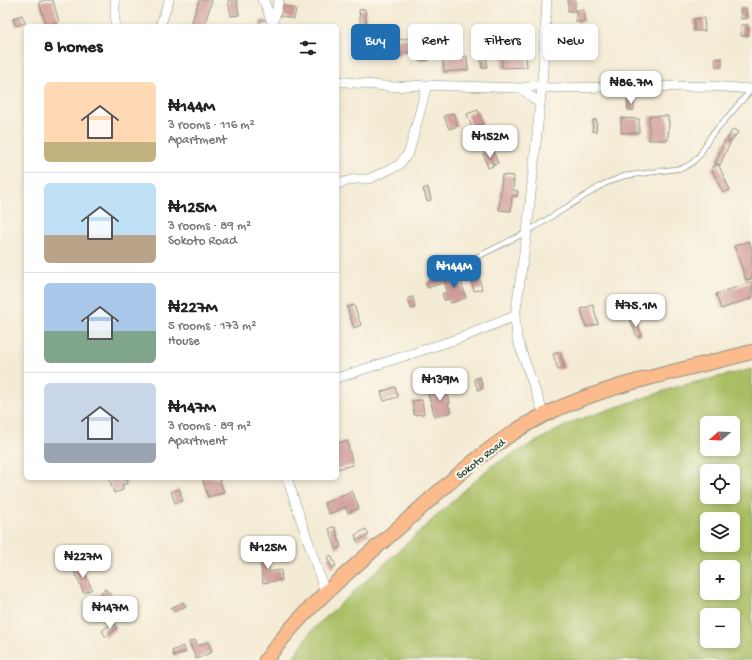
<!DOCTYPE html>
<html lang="en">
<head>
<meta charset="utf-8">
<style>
	body { margin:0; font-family:"Gochi Hand",sans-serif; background:#f6f6f6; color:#202124; height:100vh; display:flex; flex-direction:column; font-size:15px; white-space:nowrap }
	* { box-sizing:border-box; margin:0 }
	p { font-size:13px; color:#757577 }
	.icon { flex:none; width:22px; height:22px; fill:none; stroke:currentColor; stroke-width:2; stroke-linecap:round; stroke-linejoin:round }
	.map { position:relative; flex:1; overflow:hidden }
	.sheet { position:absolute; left:24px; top:24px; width:315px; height:456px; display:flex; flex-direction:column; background:#fff; border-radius:6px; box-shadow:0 2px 6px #0003 }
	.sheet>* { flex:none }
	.top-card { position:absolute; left:351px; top:24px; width:341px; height:36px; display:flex; gap:8px }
	.needle { width:26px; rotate:251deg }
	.fabs { position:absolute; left:700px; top:416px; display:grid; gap:8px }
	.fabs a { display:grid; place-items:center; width:40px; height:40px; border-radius:6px; background:#fff; box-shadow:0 2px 6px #0003; font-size:20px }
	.price { position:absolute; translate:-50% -34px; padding:0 9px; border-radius:8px; background:#fff; color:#222; font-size:13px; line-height:26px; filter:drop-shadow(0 1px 2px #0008) }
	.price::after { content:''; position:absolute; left:50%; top:24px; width:12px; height:9px; margin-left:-6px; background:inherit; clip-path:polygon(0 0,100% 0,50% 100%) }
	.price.active { background:#1f6fb2; color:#fff }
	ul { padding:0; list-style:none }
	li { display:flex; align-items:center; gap:12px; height:100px; padding:0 20px }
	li+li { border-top:1px solid #e0e0e0 }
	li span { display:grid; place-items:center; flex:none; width:112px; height:80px; border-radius:6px; color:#555 }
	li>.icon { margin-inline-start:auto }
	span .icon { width:48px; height:48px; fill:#fffc; stroke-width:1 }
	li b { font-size:17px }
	h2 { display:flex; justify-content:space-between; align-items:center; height:48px; padding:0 20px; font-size:17px }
	.tag { padding:0 14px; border-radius:6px; background:#fff; box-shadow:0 2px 6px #0003; font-size:14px; line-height:36px }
	.tag.active { background:#1f6fb2; color:#fff }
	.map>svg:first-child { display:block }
	.green { fill:#a9be62; stroke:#647e4b; fill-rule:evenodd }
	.building { fill:#d09b98 }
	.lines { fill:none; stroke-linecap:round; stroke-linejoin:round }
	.service-casing { stroke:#8a9484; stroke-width:6 }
	.minor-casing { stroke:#8a9484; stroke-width:10 }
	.primary-casing { stroke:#8a9484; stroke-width:16 }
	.service { stroke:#fff; stroke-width:4.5 }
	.minor { stroke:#fff; stroke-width:9 }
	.primary { stroke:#fbbb8c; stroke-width:14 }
	.labels { text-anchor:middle; stroke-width:4; stroke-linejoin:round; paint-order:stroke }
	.street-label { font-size:11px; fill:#1f3d34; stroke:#fbf7ec }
</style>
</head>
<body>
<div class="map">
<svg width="752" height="660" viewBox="0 0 752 660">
	<rect width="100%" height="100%" fill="#fbf7ec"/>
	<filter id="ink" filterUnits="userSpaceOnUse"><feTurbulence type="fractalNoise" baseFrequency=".025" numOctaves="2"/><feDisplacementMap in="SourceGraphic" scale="8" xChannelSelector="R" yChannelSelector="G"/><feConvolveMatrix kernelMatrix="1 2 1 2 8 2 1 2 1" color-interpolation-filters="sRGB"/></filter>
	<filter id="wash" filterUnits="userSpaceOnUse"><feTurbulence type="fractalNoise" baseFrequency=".012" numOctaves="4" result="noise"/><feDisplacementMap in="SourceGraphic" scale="16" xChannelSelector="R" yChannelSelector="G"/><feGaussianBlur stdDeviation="0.9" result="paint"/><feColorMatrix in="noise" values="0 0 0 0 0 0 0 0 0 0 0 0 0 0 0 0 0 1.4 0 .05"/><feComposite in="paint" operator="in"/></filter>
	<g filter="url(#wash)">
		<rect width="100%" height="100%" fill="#f4ebd4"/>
		<path class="green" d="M 752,369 L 752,660 L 291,660 L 313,629 L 491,466 L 572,422 L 676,387 ZM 707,423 L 733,423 L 733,449 L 707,449 ZM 707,471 L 733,471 L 733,497 L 707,497 ZM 707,519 L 733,519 L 733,545 L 707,545 ZM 707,567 L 733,567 L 733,593 L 707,593 ZM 707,615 L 733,615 L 733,641 L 707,641 Z"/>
		<g id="blocks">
			<path class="building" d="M 45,0 L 53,0 L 59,22 L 46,25 L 39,2 Z
				M 199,0 L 212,0 L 204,26 L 191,25 Z
				M 228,0 L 237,0 L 239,15 L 231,16 Z
				M 568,0 L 575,0 L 575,11 L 568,11 Z
				M 281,5 L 296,9 L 294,19 L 278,15 Z
				M 746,8 L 747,18 L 741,19 L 740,9 Z
				M 365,9 L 367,29 L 361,29 L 359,10 Z
				M 576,10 L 584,10 L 584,22 L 576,22 Z
				M 22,15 L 25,23 L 16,26 L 13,18 Z
				M 704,18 L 705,31 L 694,31 L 694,19 Z
				M 261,19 L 268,21 L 266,26 L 259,26 Z
				M 477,25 L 483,25 L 483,51 L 477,51 Z
				M 741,25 L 748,25 L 748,36 L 741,36 Z
				M 441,30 L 442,40 L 437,40 L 436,31 Z
				M 413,38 L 414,52 L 401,53 L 401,56 L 388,57 L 388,55 L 374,56 L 373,42 Z
				M 492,44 L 500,45 L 499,54 L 492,53 Z
				M 419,52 L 429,52 L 429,60 L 419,61 Z
				M 460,52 L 460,57 L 467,56 L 468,70 L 444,72 L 443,58 L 450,57 L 449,53 Z
				M 526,56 L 527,67 L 502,68 L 502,57 Z
				M 722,58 L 722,67 L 716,67 L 715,59 Z
				M 481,59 L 487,59 L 487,67 L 482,68 Z
				M 627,101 L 634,101 L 634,110 L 628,110 Z
				M 478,110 L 483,124 L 472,128 L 467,114 Z
				M 453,113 L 458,126 L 449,129 L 444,116 Z
				M 649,116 L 668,116 L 668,121 L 669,121 L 668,140 L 649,140 Z
				M 621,118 L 639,119 L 639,133 L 621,133 Z
				M 593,120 L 597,120 L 596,132 L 592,131 Z
				M 733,129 L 738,132 L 731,142 L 727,139 Z
				M 483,135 L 485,143 L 479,145 L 477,138 Z
				M 725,140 L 730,143 L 720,165 L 715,163 Z
				M 493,151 L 498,163 L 494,165 L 490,157 L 493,166 L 488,168 L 483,154 Z
				M 718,164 L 730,190 L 723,193 L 711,168 Z
				M 502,175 L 514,176 L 513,190 L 518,191 L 517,196 L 512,196 L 511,211 L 499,210 Z
				M 428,187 L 431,200 L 427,201 L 423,189 Z
				M 749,241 L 752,249 L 752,278 L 746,280 L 734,246 Z
				M 459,274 L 466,298 L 451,303 L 449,299 L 444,300 L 442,294 L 447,292 L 445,279 Z
				M 443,276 L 445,282 L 428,288 L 426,282 Z
				M 479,277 L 482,289 L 474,291 L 471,280 Z
				M 752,282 L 752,298 L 721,309 L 716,294 Z
				M 413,297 L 415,308 L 411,309 L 408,298 Z
				M 354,305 L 361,325 L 354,328 L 347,307 Z
				M 593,305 L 598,324 L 586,327 L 581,309 Z
				M 635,318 L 642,335 L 637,337 L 630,320 Z
				M 560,352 L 565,368 L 558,370 L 553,354 Z
				M 480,377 L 483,388 L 478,390 L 474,379 Z
				M 395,387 L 398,397 L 384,401 L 381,392 Z
				M 444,388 L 450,403 L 448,404 L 451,412 L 435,417 L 428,393 Z
				M 422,400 L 424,414 L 414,415 L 412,401 Z
				M 347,441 L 353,465 L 337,469 L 337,443 Z
				M 109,478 L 127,478 L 128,483 L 122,485 L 123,490 L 114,493 Z
				M 202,478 L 219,478 L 224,493 L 208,497 Z
				M 179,489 L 183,501 L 175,503 L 171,492 Z
				M 352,491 L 359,508 L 348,513 L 346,507 L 329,514 L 324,503 Z
				M 335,527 L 341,547 L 336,549 L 329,528 Z
				M 366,529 L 369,535 L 357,541 L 355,535 Z
				M 267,552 L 269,572 L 281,570 L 282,580 L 263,583 L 259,553 Z
				M 331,555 L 336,566 L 332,568 L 327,558 Z
				M 81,566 L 92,589 L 84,593 L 73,569 Z
				M 105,589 L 112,595 L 99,609 L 92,603 Z
				M 183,602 L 186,606 L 174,612 L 171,608 Z
				M 113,622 L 117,628 L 106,637 L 102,631 Z
				M 195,640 L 198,646 L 208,642 L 212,652 L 196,659 L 189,642 Z
				M 183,646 L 186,652 L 174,656 L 172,651 Z"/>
		</g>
	</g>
	<g filter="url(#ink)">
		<use href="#blocks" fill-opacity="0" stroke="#8a9484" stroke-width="1"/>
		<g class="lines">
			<g class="service-casing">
				<path id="service" d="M 465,263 L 527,232 L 604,184 L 624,176 L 683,168 L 692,163 L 699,156 L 710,137 L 752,89"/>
			</g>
			<g class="minor-casing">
				<path id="minor" d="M 262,0 L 264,1 L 272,23
					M 115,26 L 115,0
					M 160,26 L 169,0
					M 272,26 L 279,0
					M 337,81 L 394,87 L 423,85 L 521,88 L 542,85
					M 521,88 L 540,104
					M 541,88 L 710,86 L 752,89
					M 337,184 L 355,179 L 369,179 L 399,165 L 409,152 L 427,85
					M 337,378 L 463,337 L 515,316
					M 544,415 L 517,339 L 515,316 L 527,232 L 542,85 L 547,0
					M 287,478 L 326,595"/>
			</g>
			<g class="primary-casing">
				<path id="primary" d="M 266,660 C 301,610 351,570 396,530 C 443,489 488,443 544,415 C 607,384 684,370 752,352"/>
			</g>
			<use href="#service" class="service"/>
			<use href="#minor" class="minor"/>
			<use href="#primary" class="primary"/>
		</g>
	</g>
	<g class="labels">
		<g class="street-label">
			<text transform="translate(480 458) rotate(-38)" y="4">Sokoto Road</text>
		</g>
	</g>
</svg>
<div class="fabs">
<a><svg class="needle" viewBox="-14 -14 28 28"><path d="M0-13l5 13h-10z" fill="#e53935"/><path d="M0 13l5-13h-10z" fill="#757577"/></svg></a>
<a><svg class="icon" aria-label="locate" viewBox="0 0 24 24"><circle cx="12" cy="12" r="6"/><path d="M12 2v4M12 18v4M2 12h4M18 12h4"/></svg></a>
<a><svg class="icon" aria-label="layers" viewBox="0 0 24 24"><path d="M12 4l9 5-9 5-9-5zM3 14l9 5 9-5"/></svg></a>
<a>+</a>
<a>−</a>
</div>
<b class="price" style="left:631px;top:105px">₦86.7M</b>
<b class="price" style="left:490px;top:159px">₦152M</b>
<b class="price active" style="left:454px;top:289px">₦144M</b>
<b class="price" style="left:636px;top:328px">₦75.1M</b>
<b class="price" style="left:440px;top:402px">₦139M</b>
<b class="price" style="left:268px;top:570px">₦125M</b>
<b class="price" style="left:83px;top:579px">₦227M</b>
<b class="price" style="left:110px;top:630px">₦147M</b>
<div class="top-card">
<a class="tag active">Buy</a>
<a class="tag">Rent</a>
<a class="tag">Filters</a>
<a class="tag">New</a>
</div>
<section class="sheet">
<h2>8 homes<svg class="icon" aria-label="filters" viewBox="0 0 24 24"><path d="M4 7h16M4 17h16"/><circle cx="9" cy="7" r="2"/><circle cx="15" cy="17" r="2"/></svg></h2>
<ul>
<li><span style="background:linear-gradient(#ffd9b3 75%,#c2b280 0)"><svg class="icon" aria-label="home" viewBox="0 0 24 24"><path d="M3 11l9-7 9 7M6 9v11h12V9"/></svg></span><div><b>₦144M</b><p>3 rooms · 116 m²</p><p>Apartment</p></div></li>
<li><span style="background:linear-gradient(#bfe0f5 65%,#b9a48a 0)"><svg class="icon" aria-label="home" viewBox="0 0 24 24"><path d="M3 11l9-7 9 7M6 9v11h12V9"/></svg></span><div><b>₦125M</b><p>3 rooms · 89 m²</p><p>Sokoto Road</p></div></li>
<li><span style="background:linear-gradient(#a9c7e8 60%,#7fa58c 0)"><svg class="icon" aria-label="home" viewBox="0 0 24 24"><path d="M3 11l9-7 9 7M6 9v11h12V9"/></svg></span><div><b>₦227M</b><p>5 rooms · 173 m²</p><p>House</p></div></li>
<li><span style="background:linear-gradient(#c9d6e8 75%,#9aa5b1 0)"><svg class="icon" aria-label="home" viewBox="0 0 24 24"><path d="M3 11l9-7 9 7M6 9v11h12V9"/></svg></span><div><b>₦147M</b><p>3 rooms · 89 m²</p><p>Apartment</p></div></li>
</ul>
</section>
</div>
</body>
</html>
